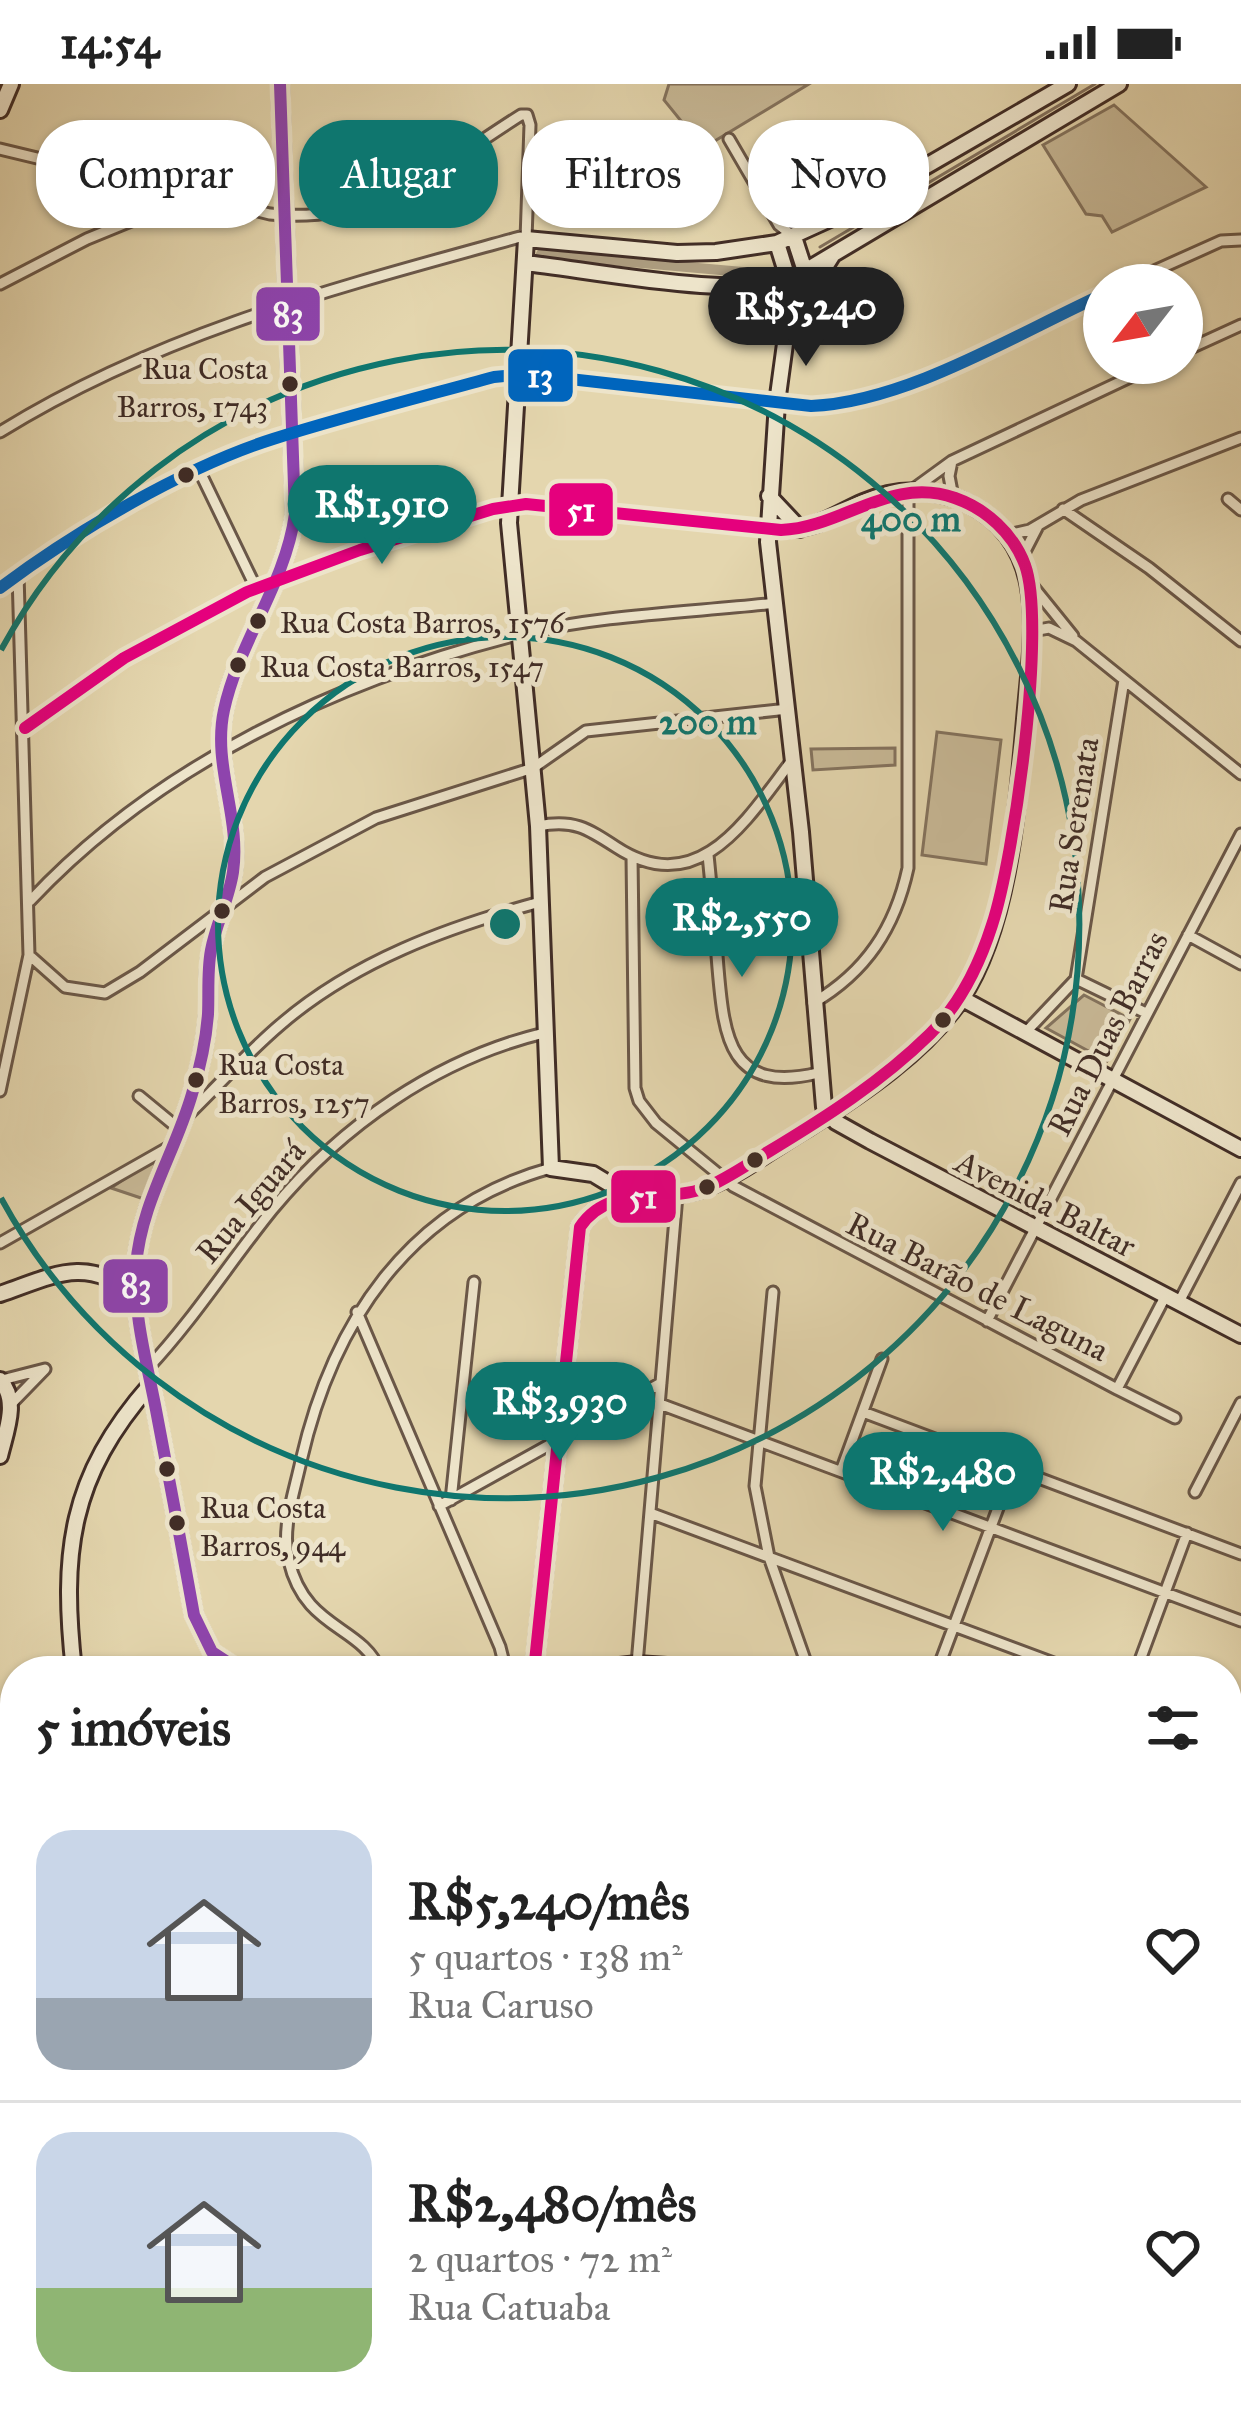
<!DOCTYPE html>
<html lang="pt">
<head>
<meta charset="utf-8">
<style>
	body { margin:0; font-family:"IM FELL Great Primer",serif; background:#f2f2f2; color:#222; height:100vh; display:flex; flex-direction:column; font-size:45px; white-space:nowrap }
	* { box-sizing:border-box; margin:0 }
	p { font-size:39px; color:#767676 }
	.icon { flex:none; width:66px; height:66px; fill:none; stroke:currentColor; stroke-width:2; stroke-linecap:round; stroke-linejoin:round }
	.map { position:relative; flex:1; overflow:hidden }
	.drawer { position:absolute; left:0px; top:1572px; width:1242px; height:768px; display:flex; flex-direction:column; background:#fff; border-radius:48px 48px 0 0; box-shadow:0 3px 9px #0004 }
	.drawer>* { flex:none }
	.hud { position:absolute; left:36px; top:36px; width:1170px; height:108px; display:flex; gap:24px }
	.needle { width:78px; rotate:239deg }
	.controls { position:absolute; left:1083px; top:180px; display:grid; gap:24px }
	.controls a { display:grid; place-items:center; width:120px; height:120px; border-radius:50%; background:#fff; box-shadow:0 3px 9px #0004; font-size:60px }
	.price { position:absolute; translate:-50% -102px; padding:0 27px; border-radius:42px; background:#0f766e; color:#fff; font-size:39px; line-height:78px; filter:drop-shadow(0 3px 6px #0008) }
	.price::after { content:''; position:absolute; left:50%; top:72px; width:36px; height:27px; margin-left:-18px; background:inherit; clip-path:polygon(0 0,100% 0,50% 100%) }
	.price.selected { background:#222; color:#fff }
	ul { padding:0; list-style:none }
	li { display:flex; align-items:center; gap:36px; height:300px; padding:0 36px }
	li+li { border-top:3px solid #e0e0e0 }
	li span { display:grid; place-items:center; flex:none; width:336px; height:240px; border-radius:36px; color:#555 }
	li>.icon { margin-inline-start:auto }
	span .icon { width:144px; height:144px; fill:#fffc; stroke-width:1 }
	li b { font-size:51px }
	h2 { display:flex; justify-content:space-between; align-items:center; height:144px; padding:0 36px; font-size:51px }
	.chip { padding:0 42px; border-radius:48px; background:#fff; box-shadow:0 3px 9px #0004; font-size:42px; line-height:108px }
	.chip.selected { background:#0f766e; color:#fff }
	.status { display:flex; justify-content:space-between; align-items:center; height:84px; padding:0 60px; background:#fff; direction:ltr }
	.status svg { height:33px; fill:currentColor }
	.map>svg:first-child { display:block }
	.green { fill:#c8b997; stroke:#84735e; stroke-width:3 }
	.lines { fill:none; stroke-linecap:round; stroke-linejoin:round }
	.stream { stroke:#82705c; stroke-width:3 }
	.canal { stroke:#ad9d80; stroke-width:10 }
	.street-casing { stroke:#6a5748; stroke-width:15 }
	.secondary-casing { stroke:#412d26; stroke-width:20 }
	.street { stroke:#ede4ca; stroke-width:9 }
	.secondary { stroke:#ede4ca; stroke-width:14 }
	.bus-1-casing { stroke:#ede4ca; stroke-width:21 }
	.bus-2-casing { stroke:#ede4ca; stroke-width:21 }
	.bus-3-casing { stroke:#ede4ca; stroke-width:21 }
	.bus-1 { stroke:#8e44ad; stroke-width:12 }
	.bus-2 { stroke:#e5007d; stroke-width:12 }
	.bus-3 { stroke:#0065bd; stroke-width:12 }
	.ring { fill:none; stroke:#0f766e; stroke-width:6 }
	.bus-dot { fill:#412d26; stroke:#ede4ca; stroke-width:4.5 }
	.labels { text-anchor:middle; stroke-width:10; stroke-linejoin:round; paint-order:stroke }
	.bus-label { font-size:30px; fill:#412d26; stroke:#ede4ca; text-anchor:start }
	.street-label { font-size:33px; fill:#412d26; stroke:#ede4ca }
	.centre { fill:#0f766e; stroke:#ede4ca; stroke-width:6 }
	.ring-label { font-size:36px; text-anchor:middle; font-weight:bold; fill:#0f766e; stroke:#ede4ca; stroke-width:10; stroke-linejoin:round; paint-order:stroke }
	.line-badge { stroke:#ede4ca; stroke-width:4.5 }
	.badge-label { font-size:33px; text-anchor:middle; font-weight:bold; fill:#fff }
</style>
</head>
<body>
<div class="status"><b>14:54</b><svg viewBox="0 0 49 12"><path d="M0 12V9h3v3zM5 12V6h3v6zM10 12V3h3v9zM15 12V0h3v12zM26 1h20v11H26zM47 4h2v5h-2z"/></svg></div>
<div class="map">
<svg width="1241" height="2340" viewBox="0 0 1241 2340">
	<rect width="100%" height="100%" fill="#e4d6ae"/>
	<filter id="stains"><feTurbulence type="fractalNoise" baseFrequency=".00167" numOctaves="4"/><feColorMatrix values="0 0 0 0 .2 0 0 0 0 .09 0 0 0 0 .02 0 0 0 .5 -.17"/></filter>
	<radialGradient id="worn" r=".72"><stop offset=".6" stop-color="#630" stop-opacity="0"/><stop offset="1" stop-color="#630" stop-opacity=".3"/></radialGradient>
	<path class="green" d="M 669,0 L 809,0 L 703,64 L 664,16 Z
		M 1114,21 L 1206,103 L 1112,148 L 1102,132 L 1086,130 L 1043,61 Z
		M 937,648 L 1001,656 L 986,780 L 922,771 Z
		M 895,664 L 895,681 L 813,686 L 811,665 Z
		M 1084,911 L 1130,935 L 1107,977 L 1046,944 Z
		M 158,1072 L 144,1115 L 111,1104 Z
		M 15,2219 L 15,2325 L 219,2325 L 223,2340 L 0,2340 L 0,2224 Z"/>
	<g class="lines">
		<path class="stream" d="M 820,163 L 1095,0"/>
		<path class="canal" d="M 541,170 L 754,189"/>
		<g class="street-casing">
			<path id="street" d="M 729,55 L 779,141 L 794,153
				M 0,65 L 270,130 C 375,141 437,84 521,31 L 527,31 L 530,41 L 526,155 L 520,153 C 339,203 161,248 0,348
				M 0,200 L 87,155 L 192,112
				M 1123,201 L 1221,157 L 1241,156
				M 1182,268 L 1241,241
				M 952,377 L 949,392 L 953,413
				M 199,386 L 256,504
				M 1228,415 L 1241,426
				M 1063,425 L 1149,484 L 1241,557
				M 1008,451 L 1030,446 L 1081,416 L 1241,354
				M 1022,473 L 1038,442
				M 1031,500 L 1073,552
				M 0,504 C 74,448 185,383 273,355 C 346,332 421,313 494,293 L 525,290 L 811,322 C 907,318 1016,250 1104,210
				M 1033,547 L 1049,544 L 1076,557 L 1241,690
				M 25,644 L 124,574 L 247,508 L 416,447 L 493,425 L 526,420 L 768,445
				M 538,742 C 573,735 587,744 616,763 C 700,818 749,732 793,675
				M 708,771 C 712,809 715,847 718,884 C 724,955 730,1010 818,989
				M 632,773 L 635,1004 L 639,1017 L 656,1039 L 733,1102 L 1117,1305 L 1166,1211
				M 30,817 C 158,680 341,595 521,550 C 600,531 695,528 776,519
				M 1188,851 L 1241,880
				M 29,871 L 65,903 L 105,909 L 140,888 L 265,793 L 376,734 L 533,684 L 586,647 L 788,625
				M 1076,895 L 1146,929
				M 813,919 C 866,888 895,844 908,784 L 908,409 L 952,377 L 1160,279
				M 1025,949 L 1076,895 L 1124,596
				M 0,1007 L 29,871 L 18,490
				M 139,1012 L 179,1045
				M 187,1032 C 218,1002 247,969 280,941 C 354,877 448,843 540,818
				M 0,1159 L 171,1062
				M 773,1208 L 755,1402 L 769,1473 L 809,1587
				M 1179,1218 L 1241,1099
				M 357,1228 L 500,1563 L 506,1587
				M 987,1237 L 1241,750
				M 148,1284 C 194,1235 230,1178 272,1126 C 342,1041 437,975 544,949
				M 2,1296 L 45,1285 L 11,1320
				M 1117,1305 L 1175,1334
				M 660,1320 L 1241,1537
				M 863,1328 L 1241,1470
				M 841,1387 L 882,1275
				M 1195,1408 L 1241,1319
				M 451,1416 L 474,1198
				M 439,1422 L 661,1299
				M 650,1429 L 1075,1587
				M 637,1580 L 677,1111
				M 380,1587 C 362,1541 305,1546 289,1477 C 281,1444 294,1410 301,1377 C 332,1241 408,1123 551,1084
				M 937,1587 L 1013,1384
				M 1136,1587 L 1187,1449
				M 1227,1644 L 1241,1649
				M 1227,1881 L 1241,1843
				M 1227,1978 L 1241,1983
				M 1227,2077 L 1241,2072
				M 1227,2158 L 1241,2174
				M 411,2325 L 430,2340
				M 628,2325 L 651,2340
				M 713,2325 L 723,2340
				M 823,2325 L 832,2340
				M 1201,2325 L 1213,2340
				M 363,2340 L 364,2325
				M 944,2340 L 1018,2334 L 1220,2340"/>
		</g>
		<g class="secondary-casing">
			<path id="secondary" d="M 0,26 L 11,0
				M 777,159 L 786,188 L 787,245 L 777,319 L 768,458 L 801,748 L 824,1023 L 836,1038 L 870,1057 L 1241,1251
				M 525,179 C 585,185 747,218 795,193 L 1119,0
				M 794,229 L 805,187 L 794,153
				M 796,229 L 832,172
				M 769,412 L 800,445
				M 961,914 L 1241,1065
				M 631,1113 L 593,1090 L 551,1084 L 538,742 L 509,439 L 526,155 L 677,169 L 716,168 L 777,159 L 852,125 L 1068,0
				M 0,1210 C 55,1191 84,1172 136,1210
				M 0,1296 C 19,1316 6,1347 0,1372
				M 74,1587 C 61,1469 69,1393 151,1300
				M 241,1587 L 212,1568 L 194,1531 C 182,1463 169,1394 156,1326 C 147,1279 133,1230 136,1182 C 141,1119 175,1069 192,1010 C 200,984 206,957 208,930 C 209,909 207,887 211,866 C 216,840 229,815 233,788 C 241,733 212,681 224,626 C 239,557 285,501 295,430 L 280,0
				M 382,1587 L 442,1587
				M 534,1587 L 580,1143 C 609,1099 663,1120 706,1104 C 741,1090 775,1063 808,1044 C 862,1010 924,969 961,915 C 1013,836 1018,706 1027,614 C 1034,541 1045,459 969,420 C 946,408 914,404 888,410 C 840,421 826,450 768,445
				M 576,1587 L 637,1580 L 742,1587
				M 0,1675 L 15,1781
				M 1227,1757 L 1241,1762
				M 0,1901 L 15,1857
				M 0,2009 L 15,2019
				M 260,2325 L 260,2340
				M 982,2325 L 987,2340
				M 274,2340 L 275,2325"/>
		</g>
		<use href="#street" class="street"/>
		<use href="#secondary" class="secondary"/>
		<g class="bus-1-casing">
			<path id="bus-1" d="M 241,1587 L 212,1568 L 194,1531 C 182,1463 169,1394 156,1326 C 147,1279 133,1230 136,1182 C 141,1119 175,1069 192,1010 C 200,984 206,957 208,930 C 209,909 207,887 211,866 C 216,840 229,815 233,788 C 241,733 212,681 224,626 C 239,557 285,501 295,430 L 280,0"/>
		</g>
		<g class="bus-2-casing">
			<path id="bus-2" d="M 25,644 L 124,574 L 247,508 L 360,466 L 493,425 L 526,420 L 781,446 C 842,444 891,391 955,414 C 986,425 1013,449 1025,481 C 1047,542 1014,775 992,841 C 979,882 961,919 930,950 C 881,998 826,1033 768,1068 C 748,1080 727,1095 705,1104 C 663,1120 609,1099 580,1143 L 534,1587"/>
		</g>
		<g class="bus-3-casing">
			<path id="bus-3" d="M 0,504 C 74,448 185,383 273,355 C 346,332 421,313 494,293 L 525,290 L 811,322 C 907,318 1016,250 1104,210"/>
		</g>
		<use href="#bus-1" class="bus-1"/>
		<use href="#bus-2" class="bus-2"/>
		<use href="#bus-3" class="bus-3"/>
	</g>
	<g class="ring">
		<circle cx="505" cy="840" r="287"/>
		<path d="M1 566A574 574 0 1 1 1 1114"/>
	</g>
	<g class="bus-dot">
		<circle cx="290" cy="300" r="10"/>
		<circle cx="186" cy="391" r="10"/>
		<circle cx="258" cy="537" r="10"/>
		<circle cx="238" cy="581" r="10"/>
		<circle cx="222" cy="827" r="10"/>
		<circle cx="943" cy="936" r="10"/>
		<circle cx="196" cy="996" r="10"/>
		<circle cx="755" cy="1076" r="10"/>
		<circle cx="707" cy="1103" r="10"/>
		<circle cx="167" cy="1385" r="10"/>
		<circle cx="177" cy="1439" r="10"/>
	</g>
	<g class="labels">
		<g class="bus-label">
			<text x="268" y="295" text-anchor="end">Rua Costa<tspan x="268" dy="38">Barros, 1743</tspan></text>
			<text x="280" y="549">Rua Costa Barros, 1576</text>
			<text x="260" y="593">Rua Costa Barros, 1547</text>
			<text x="218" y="991">Rua Costa<tspan x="218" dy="38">Barros, 1257</tspan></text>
			<text x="200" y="1434">Rua Costa<tspan x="200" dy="38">Barros, 944</tspan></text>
		</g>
		<g class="street-label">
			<text transform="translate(1073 741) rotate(-81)" y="12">Rua Serenata</text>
			<text transform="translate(1107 949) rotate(-63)" y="12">Rua Duas Barras</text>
			<text transform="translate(250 1117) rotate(-50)" y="12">Rua Iguará</text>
			<text transform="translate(1046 1119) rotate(27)" y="12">Avenida Baltar</text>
			<text transform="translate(978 1202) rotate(27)" y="12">Rua Barão de Laguna</text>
		</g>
	</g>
	<circle cx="505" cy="840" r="18" class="centre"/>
	<g class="ring-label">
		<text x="911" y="447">400 m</text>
		<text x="708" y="650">200 m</text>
	</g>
	<g class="line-badge">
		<rect x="254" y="201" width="68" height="58" rx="12" fill="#8e44ad"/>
		<rect x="506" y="263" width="69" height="57" rx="12" fill="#0065bd"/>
		<rect x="547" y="397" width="68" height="57" rx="12" fill="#e5007d"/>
		<rect x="609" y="1084" width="69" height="57" rx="12" fill="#e5007d"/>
		<rect x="101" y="1173" width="69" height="58" rx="12" fill="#8e44ad"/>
	</g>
	<g class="badge-label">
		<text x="288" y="242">83</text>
		<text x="540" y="303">13</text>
		<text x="581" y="437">51</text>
		<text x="643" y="1124">51</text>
		<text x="136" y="1213">83</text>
	</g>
	<rect width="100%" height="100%" filter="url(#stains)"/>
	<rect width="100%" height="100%" fill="url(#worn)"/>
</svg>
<div class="controls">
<a><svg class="needle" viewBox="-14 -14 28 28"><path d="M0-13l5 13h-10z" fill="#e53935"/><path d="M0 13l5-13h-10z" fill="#767676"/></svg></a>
</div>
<b class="price selected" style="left:806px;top:285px">R$5,240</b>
<b class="price" style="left:382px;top:483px">R$1,910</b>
<b class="price" style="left:742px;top:896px">R$2,550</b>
<b class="price" style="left:560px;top:1380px">R$3,930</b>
<b class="price" style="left:943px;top:1450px">R$2,480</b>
<div class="hud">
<a class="chip">Comprar</a>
<a class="chip selected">Alugar</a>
<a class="chip">Filtros</a>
<a class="chip">Novo</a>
</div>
<section class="drawer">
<h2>5 imóveis<svg class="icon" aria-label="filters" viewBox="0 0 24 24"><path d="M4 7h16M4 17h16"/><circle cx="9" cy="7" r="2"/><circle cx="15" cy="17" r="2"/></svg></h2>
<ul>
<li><span style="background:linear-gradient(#c9d6e8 70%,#9aa5b1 0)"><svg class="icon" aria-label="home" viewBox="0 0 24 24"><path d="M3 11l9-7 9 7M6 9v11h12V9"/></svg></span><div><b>R$5,240/mês</b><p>5 quartos · 138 m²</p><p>Rua Caruso</p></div><svg class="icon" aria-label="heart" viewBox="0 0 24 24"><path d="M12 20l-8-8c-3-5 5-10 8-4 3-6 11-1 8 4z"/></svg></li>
<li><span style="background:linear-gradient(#c9d6e8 65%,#8fb573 0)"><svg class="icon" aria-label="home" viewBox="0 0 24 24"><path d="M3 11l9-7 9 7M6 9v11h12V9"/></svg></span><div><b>R$2,480/mês</b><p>2 quartos · 72 m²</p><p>Rua Catuaba</p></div><svg class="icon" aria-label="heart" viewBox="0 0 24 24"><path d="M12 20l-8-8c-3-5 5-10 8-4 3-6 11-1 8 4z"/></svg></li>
</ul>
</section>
</div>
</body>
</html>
